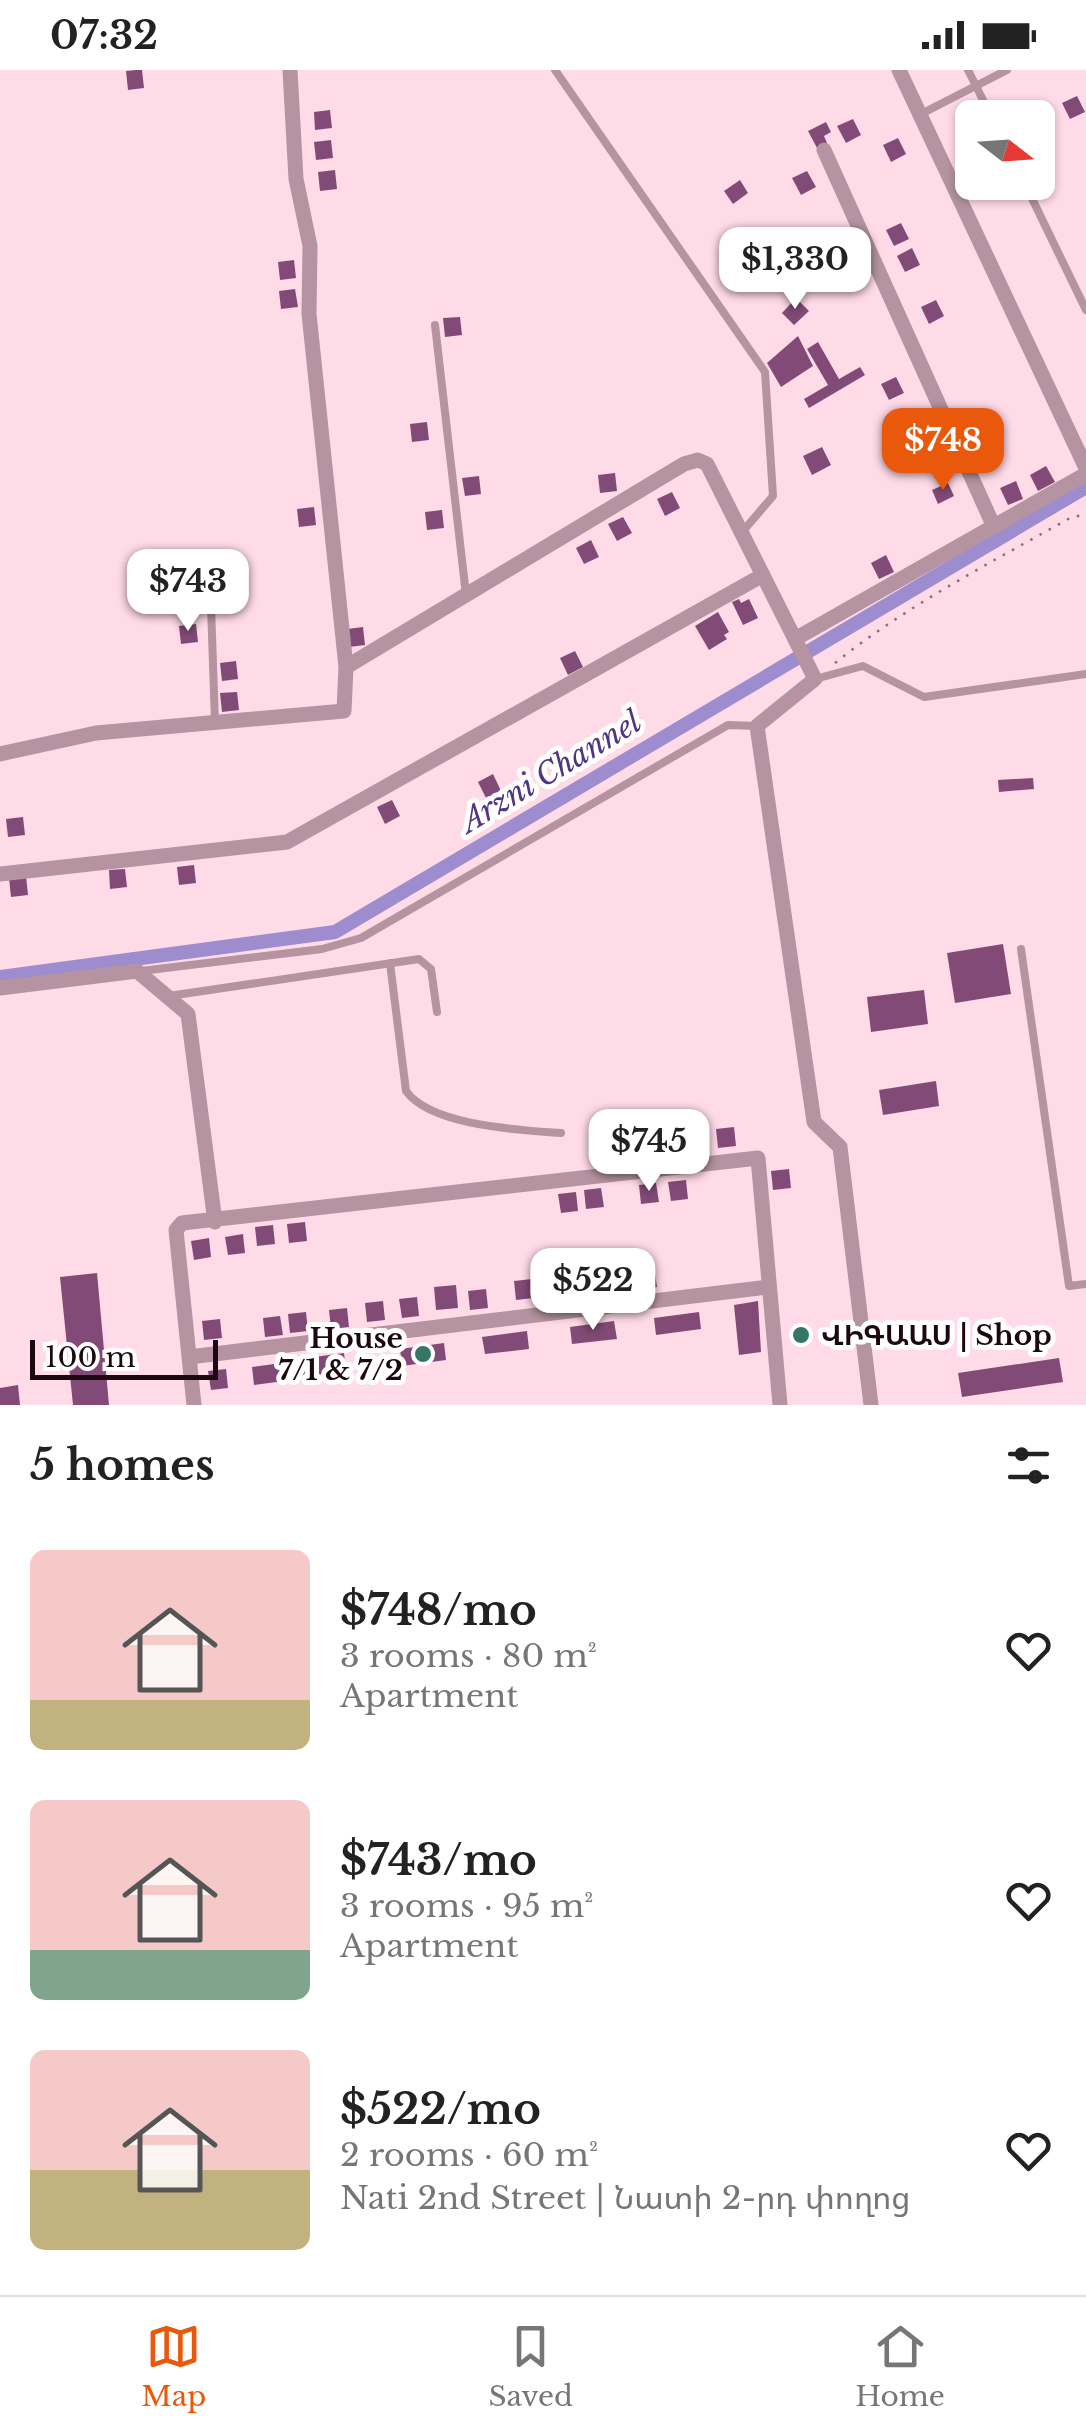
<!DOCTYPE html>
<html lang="en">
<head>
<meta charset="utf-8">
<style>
	body { margin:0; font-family:"Libre Baskerville","Noto Sans Armenian",serif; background:#f6f6f6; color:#222; height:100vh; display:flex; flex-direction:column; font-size:38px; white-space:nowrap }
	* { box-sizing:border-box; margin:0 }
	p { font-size:32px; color:#767676 }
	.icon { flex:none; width:55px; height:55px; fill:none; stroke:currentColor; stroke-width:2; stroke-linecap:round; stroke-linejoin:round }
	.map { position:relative; height:1335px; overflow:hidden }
	.side { display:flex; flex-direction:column; background:#fff; flex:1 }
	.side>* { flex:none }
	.needle { width:65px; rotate:107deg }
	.buttons { position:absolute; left:955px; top:30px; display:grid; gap:20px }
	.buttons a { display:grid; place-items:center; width:100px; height:100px; border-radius:15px; background:#fff; box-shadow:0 2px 8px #0004; font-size:50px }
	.scale { position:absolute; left:30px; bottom:25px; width:188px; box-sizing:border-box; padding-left:10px; border:5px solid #1c0811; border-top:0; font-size:28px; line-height:35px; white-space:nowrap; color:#1c0811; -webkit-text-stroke:8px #fff; paint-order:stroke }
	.price { position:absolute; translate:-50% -85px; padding:0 22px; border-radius:20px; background:#fff; color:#222; font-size:32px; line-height:65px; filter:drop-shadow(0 2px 5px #0008) }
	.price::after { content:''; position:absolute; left:50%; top:60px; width:30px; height:22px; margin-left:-15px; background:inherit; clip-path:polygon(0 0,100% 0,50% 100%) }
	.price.selected { background:#ea580c; color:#fff }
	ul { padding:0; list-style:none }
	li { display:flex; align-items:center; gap:30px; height:250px; padding:0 30px }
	li span { display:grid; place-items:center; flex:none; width:280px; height:200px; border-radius:15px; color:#555 }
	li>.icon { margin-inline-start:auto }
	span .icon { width:120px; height:120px; fill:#fffc; stroke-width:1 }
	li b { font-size:42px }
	h2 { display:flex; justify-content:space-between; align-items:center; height:120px; padding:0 30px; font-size:42px }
	.status { display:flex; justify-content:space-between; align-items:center; height:70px; padding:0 50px; background:#fff; direction:ltr }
	.status svg { height:28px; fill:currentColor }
	.menu { display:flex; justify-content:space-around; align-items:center; height:140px; border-top:2px solid #e0e0e0; background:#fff; font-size:28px; color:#767676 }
	.menu a { display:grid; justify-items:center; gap:5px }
	.menu .selected { color:#ea580c }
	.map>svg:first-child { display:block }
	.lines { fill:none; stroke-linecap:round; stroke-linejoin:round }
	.canal { stroke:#9d8dcf; stroke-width:14 }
	.building { fill:#824b77 }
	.path { stroke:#8a6e79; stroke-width:2.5; stroke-dasharray:2.5 8; stroke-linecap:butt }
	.service { stroke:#b593a0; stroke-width:8 }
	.minor { stroke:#b593a0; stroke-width:15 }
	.poi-dot { fill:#357666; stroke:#fff; stroke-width:4 }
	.labels { text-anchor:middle; stroke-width:10; stroke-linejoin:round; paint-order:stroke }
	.poi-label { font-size:28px; font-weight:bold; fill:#1c0811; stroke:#fff; text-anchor:start }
	.water-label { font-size:30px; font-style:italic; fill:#4f3685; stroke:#fff }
</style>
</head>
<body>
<div class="status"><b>07:32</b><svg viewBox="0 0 49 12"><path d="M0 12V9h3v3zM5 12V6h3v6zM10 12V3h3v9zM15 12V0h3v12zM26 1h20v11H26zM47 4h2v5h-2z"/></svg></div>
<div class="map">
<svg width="1086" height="1335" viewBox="0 0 1086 1335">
	<rect width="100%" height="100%" fill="#ffdae7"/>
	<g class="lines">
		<path class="canal" d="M 0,907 L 335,862 L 1086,417"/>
	</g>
	<path class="building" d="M 136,0 L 142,0 L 144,18 L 128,20 L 126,1 Z
		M 1077,26 L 1085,42 L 1070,49 L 1062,33 Z
		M 330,40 L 332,58 L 315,60 L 314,42 Z
		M 853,49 L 861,65 L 846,73 L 837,56 Z
		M 826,52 L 831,62 L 824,66 L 827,73 L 817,78 L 808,61 Z
		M 898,68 L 906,84 L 891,92 L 883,75 Z
		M 331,70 L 333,88 L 316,90 L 314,72 Z
		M 335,100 L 337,119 L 320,121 L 318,102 Z
		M 807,101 L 816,117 L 801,125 L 792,108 Z
		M 740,110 L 748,123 L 733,134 L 724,121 Z
		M 901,153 L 909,169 L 894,176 L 886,160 Z
		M 912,178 L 920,195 L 905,202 L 897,186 Z
		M 294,190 L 296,208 L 280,210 L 278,192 Z
		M 295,219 L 298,237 L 281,239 L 279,221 Z
		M 796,228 L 809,241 L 794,255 L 782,243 Z
		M 936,230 L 944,246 L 929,254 L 921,237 Z
		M 460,247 L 462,265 L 445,267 L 443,248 Z
		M 798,266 L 813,296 L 781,317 L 767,293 Z
		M 818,272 L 839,309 L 860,297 L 865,305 L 809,338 L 804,329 L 828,315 L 807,279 Z
		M 896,307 L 904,323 L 889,330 L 881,314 Z
		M 427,352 L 429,370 L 412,372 L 410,354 Z
		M 822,377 L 831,395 L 812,405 L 803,386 Z
		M 1046,396 L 1055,412 L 1038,421 L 1030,405 Z
		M 615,403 L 617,421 L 600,423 L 598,405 Z
		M 479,406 L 481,424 L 465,426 L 462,408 Z
		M 1016,411 L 1023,429 L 1008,435 L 1000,418 Z
		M 948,413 L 954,426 L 938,434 L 932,420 Z
		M 672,422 L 680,438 L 665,446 L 657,429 Z
		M 314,437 L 316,455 L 299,457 L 297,439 Z
		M 442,440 L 444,458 L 427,460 L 425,442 Z
		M 623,447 L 632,463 L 617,471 L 608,454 Z
		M 591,470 L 599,487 L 584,494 L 576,478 Z
		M 886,485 L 894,502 L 879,509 L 871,493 Z
		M 234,498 L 236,516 L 220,518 L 218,500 Z
		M 739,529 L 741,533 L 749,529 L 758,548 L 743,555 L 732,532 Z
		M 718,542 L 729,562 L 724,565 L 727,569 L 709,580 L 695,556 Z
		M 196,554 L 198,572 L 181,574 L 179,556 Z
		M 363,557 L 365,575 L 349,577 L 347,559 Z
		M 575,581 L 583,597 L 568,605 L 560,588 Z
		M 236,591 L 238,609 L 222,611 L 220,593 Z
		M 237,622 L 239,640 L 222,642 L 220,623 Z
		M 493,704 L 501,721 L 486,728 L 478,712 Z
		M 1033,708 L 1034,719 L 999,722 L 998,710 Z
		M 392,730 L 400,746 L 385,754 L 377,737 Z
		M 23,747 L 25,765 L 8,767 L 6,749 Z
		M 194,795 L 196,813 L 179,815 L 177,797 Z
		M 125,799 L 127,817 L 110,819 L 109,800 Z
		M 26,806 L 28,825 L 11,827 L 9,808 Z
		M 1003,874 L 1011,924 L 955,933 L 947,883 Z
		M 924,920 L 928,954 L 871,962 L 867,927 Z
		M 936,1011 L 939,1036 L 883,1045 L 879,1020 Z
		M 734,1057 L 736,1076 L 718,1078 L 716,1059 Z
		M 707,1060 L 709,1079 L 692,1081 L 689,1062 Z
		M 672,1063 L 674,1082 L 656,1084 L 654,1065 Z
		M 641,1067 L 643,1086 L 625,1088 L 623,1069 Z
		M 789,1099 L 791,1118 L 773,1120 L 771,1101 Z
		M 686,1110 L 688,1129 L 671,1131 L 668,1112 Z
		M 656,1113 L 659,1132 L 641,1134 L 639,1115 Z
		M 601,1118 L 604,1137 L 586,1139 L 584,1120 Z
		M 576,1122 L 578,1141 L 561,1143 L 558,1124 Z
		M 305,1152 L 307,1171 L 289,1173 L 287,1154 Z
		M 273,1155 L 275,1174 L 257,1176 L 255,1157 Z
		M 243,1164 L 245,1183 L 228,1185 L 225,1167 Z
		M 209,1168 L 211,1187 L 194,1190 L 191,1171 Z
		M 654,1198 L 657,1217 L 639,1219 L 637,1200 Z
		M 97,1203 L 109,1335 L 73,1335 L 60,1207 Z
		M 619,1205 L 621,1224 L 604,1226 L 601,1207 Z
		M 572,1207 L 574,1226 L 557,1228 L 554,1209 Z
		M 532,1209 L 534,1228 L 516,1230 L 514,1211 Z
		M 456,1215 L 458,1238 L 436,1240 L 434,1217 Z
		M 486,1219 L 488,1238 L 470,1240 L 468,1221 Z
		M 417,1227 L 419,1246 L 402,1248 L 399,1229 Z
		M 383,1231 L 385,1250 L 367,1252 L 365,1233 Z
		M 758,1231 L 761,1282 L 739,1285 L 734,1235 Z
		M 347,1238 L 349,1257 L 331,1259 L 329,1240 Z
		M 306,1242 L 308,1261 L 290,1263 L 288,1244 Z
		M 699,1242 L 701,1259 L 656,1265 L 654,1248 Z
		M 280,1246 L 283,1265 L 265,1267 L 263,1248 Z
		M 220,1249 L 222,1268 L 204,1270 L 202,1251 Z
		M 614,1251 L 617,1269 L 572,1274 L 570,1257 Z
		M 527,1261 L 529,1279 L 485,1284 L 482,1267 Z
		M 444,1273 L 446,1290 L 402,1296 L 400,1279 Z
		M 344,1283 L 346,1301 L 302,1307 L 299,1289 Z
		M 1059,1288 L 1063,1312 L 962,1327 L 958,1303 Z
		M 296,1291 L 299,1309 L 254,1315 L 252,1297 Z
		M 226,1299 L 228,1318 L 211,1320 L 208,1301 Z
		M 18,1315 L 20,1335 L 0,1335 L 0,1318 Z"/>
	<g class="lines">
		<path class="path" d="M 835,593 C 906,536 990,493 1070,448 L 1086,444"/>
		<path class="service" d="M 555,0 L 765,302 L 773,426 L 743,461
			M 968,0 L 992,48
			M 921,44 L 1007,0
			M 1024,112 L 1086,240
			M 435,255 L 466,525
			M 210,507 L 215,652
			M 815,609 L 863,596 L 924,627 L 1086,604
			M 1021,879 L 1069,1216 L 1086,1214
			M 390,893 L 406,1021 C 431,1056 520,1060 561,1063
			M 141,901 L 322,879 L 361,868 L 728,655 L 757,656
			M 169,926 L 419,889 L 431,899 L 437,942"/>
		<path class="minor" d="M 899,0 L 1086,398
			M 824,80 L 994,457
			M 795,569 L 1086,404
			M 346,597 L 684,394 L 698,390 L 707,394 L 815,609 L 757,656 L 814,1052 L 840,1077 L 871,1335
			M 0,684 L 96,663 L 344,641 L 346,597 L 309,244 L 310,176 L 296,109 L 290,0
			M 0,804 L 287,772 L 763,505
			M 0,918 L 137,901 L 188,944 L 215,1152
			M 189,1287 L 768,1217
			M 194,1335 L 176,1160 L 182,1153 L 758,1088 L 780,1335"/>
	</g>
	<g class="poi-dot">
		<circle cx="801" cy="1265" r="10"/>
		<circle cx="423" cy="1284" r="10"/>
	</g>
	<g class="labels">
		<g class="poi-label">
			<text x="821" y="1275">ՎԻԳԱԱՍ | Shop</text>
			<text x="403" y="1278" text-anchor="end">House<tspan x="403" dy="32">7/1 &amp; 7/2</tspan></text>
		</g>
		<g class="water-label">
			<text transform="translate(551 702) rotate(-31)" y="10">Arzni Channel</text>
		</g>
	</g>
</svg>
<div class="buttons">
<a><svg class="needle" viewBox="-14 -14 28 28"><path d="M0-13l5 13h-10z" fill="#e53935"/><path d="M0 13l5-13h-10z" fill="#767676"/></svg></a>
</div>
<div class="scale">100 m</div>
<b class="price" style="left:795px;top:242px">$1,330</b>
<b class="price selected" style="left:943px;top:423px">$748</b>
<b class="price" style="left:188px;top:564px">$743</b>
<b class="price" style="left:649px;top:1124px">$745</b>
<b class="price" style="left:593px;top:1263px">$522</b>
</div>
<section class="side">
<h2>5 homes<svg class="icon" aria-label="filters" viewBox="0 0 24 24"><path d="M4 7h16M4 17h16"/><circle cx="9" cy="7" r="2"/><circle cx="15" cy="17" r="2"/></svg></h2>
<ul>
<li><span style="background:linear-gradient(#f6c9c9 75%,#c2b280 0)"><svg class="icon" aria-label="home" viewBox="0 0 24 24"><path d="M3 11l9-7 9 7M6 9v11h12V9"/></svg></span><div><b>$748/mo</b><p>3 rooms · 80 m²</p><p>Apartment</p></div><svg class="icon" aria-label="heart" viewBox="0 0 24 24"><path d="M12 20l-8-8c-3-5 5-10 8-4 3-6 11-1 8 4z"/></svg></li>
<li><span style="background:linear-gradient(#f6c9c9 75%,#7fa58c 0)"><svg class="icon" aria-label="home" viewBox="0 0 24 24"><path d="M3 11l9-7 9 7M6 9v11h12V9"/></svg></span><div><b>$743/mo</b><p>3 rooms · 95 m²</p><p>Apartment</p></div><svg class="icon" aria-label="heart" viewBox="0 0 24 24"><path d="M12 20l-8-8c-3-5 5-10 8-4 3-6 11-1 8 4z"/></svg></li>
<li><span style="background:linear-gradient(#f6c9c9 60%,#c2b280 0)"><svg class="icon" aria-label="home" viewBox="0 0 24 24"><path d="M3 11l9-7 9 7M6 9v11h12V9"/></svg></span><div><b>$522/mo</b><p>2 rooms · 60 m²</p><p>Nati 2nd Street | Նատի 2-րդ փողոց</p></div><svg class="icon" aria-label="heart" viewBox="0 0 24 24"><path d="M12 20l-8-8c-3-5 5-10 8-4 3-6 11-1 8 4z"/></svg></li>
</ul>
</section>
<nav class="menu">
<a class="selected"><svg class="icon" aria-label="map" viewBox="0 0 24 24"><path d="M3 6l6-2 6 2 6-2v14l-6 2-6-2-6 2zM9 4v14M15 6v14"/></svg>Map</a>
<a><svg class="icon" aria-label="saved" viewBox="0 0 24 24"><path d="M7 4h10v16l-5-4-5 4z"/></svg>Saved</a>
<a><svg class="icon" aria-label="home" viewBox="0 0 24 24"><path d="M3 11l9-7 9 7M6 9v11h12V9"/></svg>Home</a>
</nav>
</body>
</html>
